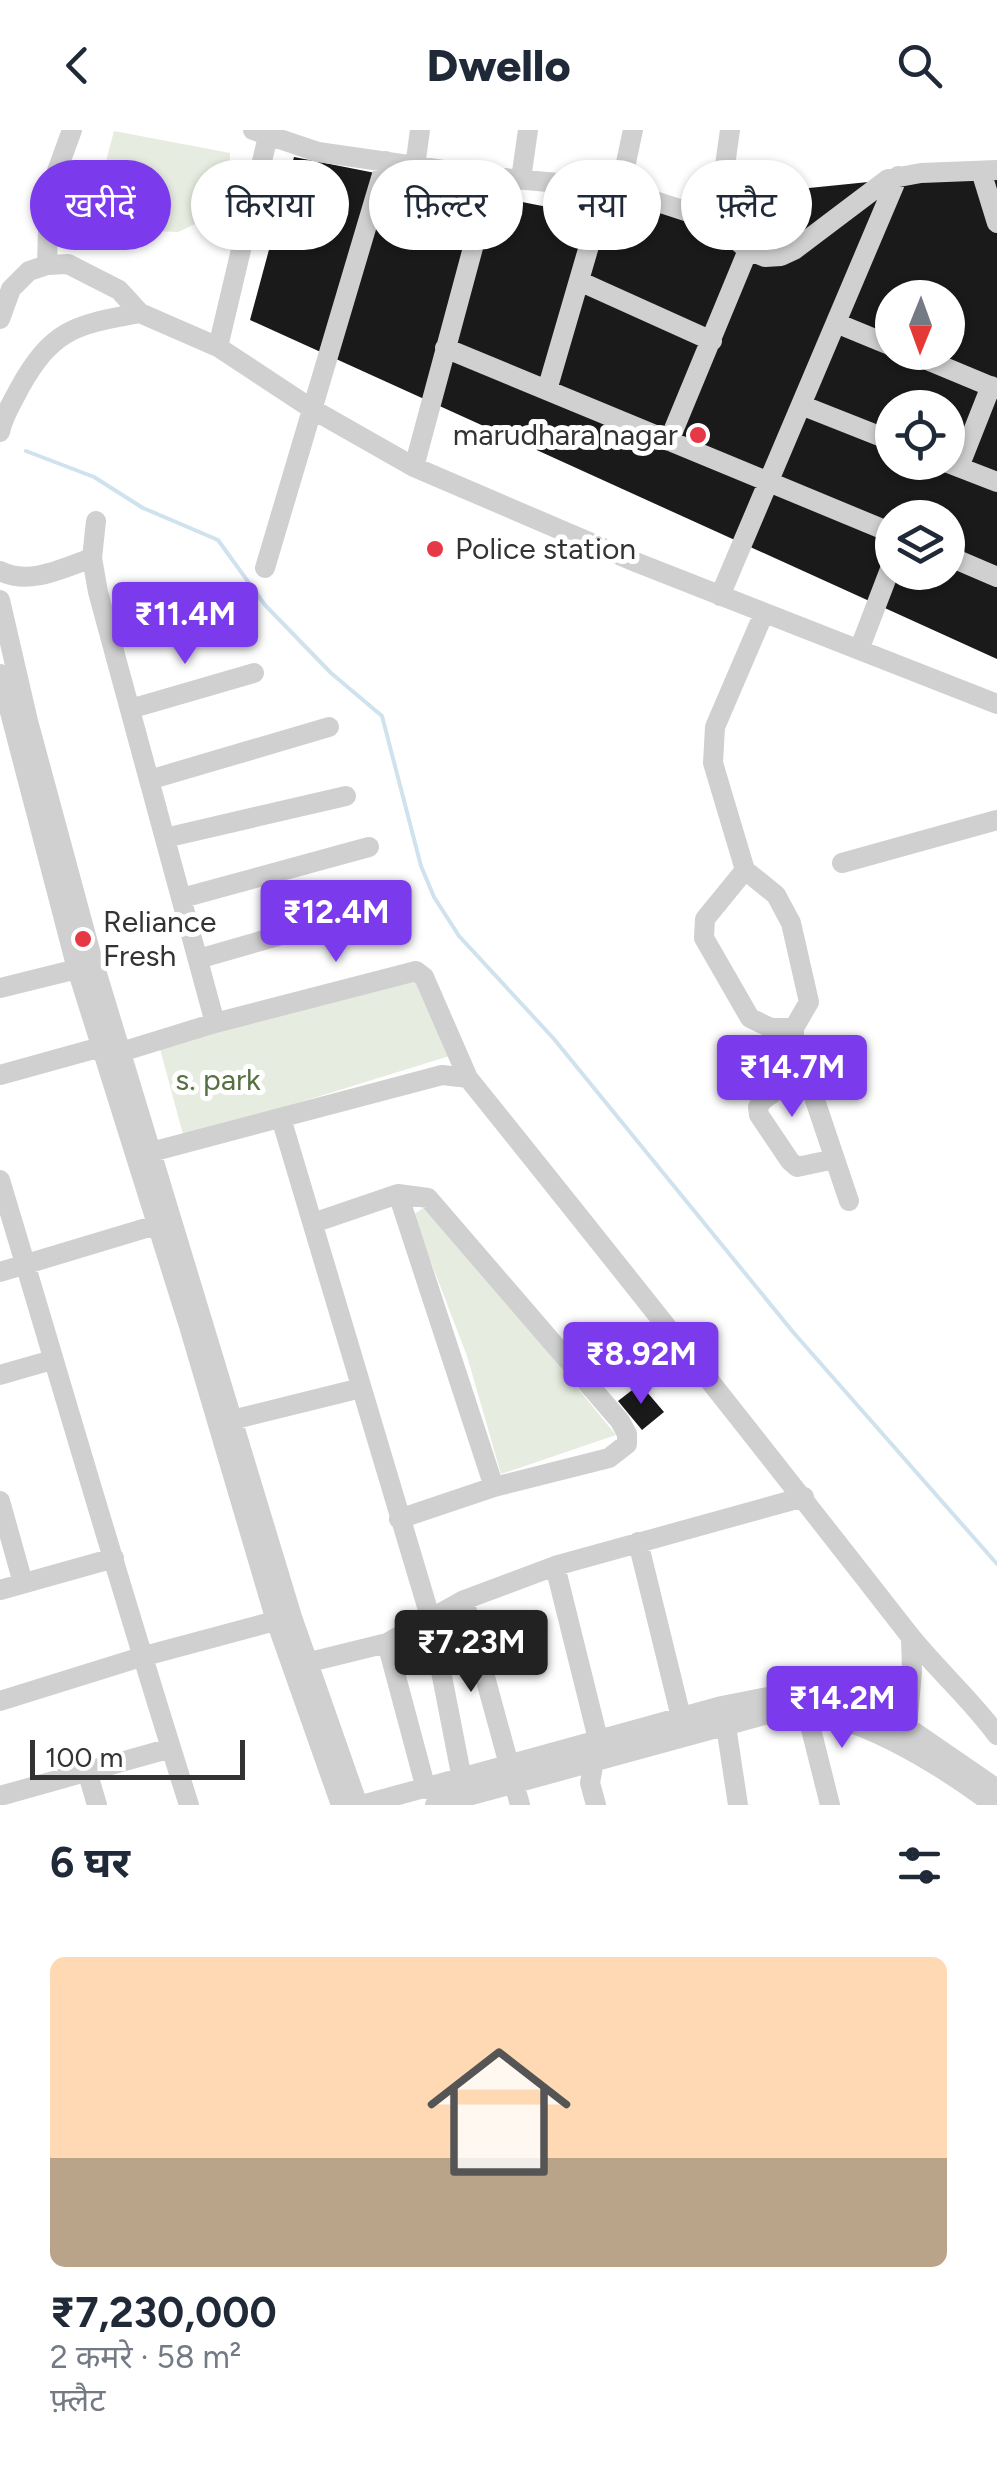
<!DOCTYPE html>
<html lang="hi">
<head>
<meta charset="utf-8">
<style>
	body { margin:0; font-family:Figtree,"Noto Sans Devanagari",sans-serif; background:#f6f6f7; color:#1f2937; height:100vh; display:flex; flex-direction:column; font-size:38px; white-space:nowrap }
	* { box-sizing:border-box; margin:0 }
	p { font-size:32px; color:#747a83 }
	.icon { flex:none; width:55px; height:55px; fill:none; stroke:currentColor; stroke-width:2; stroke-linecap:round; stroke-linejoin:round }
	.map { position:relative; height:1675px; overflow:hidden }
	.drawer { display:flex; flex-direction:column; background:#fff; flex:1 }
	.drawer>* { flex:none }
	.guide { position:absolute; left:30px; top:30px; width:938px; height:90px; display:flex; gap:20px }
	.needle { width:65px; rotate:181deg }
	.fabs { position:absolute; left:875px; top:150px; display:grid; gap:20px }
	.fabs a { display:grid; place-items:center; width:90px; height:90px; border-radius:50%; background:#fff; box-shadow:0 2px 8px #0004; font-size:50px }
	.scale { position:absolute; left:30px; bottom:25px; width:215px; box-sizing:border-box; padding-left:10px; border:5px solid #333; border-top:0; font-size:28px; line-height:35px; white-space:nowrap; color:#333; -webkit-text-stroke:8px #fff; paint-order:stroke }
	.price { position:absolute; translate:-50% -85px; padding:0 22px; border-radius:10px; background:#7c3aed; color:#fff; font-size:32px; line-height:65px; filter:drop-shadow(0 2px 5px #0008) }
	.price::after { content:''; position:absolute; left:50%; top:60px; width:30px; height:22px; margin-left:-15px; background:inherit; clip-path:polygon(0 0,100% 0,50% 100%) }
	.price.on { background:#222; color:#fff }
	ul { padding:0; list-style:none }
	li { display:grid; align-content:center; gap:20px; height:530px; padding:0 50px }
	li+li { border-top:2px solid #e0e1e3 }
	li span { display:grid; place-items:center; height:310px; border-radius:15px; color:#555 }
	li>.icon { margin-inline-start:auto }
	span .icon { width:180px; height:180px; fill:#fffc; stroke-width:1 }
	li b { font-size:42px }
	h2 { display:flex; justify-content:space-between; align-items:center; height:120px; padding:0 50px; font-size:42px }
	.pill { padding:0 35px; border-radius:45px; background:#fff; box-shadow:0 2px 8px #0004; font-size:35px; line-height:90px }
	.pill.on { background:#7c3aed; color:#fff }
	header { display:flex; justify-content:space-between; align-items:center; height:130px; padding:0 50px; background:#fff; font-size:45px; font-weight:800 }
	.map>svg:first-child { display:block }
	.green { fill:#e6ecdf }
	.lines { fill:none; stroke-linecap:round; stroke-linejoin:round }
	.stream { stroke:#cfe2ee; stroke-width:4 }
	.building { fill:#1a1a1a; fill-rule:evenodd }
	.minor { stroke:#d0d0d0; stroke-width:20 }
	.poi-dot { fill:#e63946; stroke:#fff; stroke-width:4 }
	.labels { text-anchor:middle; stroke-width:10; stroke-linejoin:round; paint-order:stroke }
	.poi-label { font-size:30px; fill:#333; stroke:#fff; text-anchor:start }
	.park-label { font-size:30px; fill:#56703f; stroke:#fff }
</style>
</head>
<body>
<header><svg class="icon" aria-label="back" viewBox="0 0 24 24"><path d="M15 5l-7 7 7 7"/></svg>Dwello<svg class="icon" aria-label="search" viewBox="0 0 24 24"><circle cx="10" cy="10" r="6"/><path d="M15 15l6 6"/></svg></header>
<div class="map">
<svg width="997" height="1675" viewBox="0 0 997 1675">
	<rect width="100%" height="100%" fill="#fff"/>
	<path class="green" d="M 114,1 L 230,23 L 230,78 L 178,102 L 88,98 Z
		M 428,840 L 456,924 L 184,1008 L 160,919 Z
		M 423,1078 L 436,1086 L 616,1305 L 501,1344 L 467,1226 L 413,1085 Z"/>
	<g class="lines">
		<path class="stream" d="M 26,321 L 94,347 L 143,378 L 218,410 L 265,475 L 331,543 L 382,586 L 421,736 L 434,767 L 459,806 L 554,909 L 793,1202 L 997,1434"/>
	</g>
	<path class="building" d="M 294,27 L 573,82 L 997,39 L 997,529 L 250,190 ZM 892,168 L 948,168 L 948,222 L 892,222 ZM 892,278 L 948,278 L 948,332 L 892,332 ZM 892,388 L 948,388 L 948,442 L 892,442 Z
		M 640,1254 L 664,1282 L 642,1300 L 618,1271 Z"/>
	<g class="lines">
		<path class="minor" d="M 253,0 L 318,22 L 492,47 L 615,58 L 713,90 L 748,120 L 765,127 L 781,126 L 794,120 L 888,49 L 921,43 L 997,40
			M 415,37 L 420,0
			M 981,41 L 997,93
			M 521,49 L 528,0
			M 713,90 L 720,71 L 730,0
			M 47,135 L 49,63 L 72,0
			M 579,151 L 712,211
			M 0,189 L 11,159 L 29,141 L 47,135 L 68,134 L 119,160 L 140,183 L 218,217 L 312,279 L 414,337 L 638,433 L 997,574
			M 836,193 L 892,216
			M 218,217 L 268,6
			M 445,218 L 892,403
			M 908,222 L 997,259
			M 547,260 L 596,92 L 604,71 L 624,42 L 633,0
			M 801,275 L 892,311
			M 0,302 C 3,286 12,273 19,259 C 53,198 75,195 140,183
			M 669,311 L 748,120
			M 948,333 L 997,352
			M 414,337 L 492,47
			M 959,337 L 991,256
			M 96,391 L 92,428 L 98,462 L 215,893
			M 948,426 L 997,447
			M 265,438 L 386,31
			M 0,441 C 29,456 63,438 92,428
			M 720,466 L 898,46
			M 0,470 L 28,591 L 91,824 L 292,1487 L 358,1675
			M 764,483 L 715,597 L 713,633 L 745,740 L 776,765 L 791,793 L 809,872 L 794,898 L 794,908 L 849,1071
			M 859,520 L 892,434
			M 0,544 L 77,839 L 189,1196 L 276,1491 L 341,1675
			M 130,579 L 254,543
			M 149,650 L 329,597
			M 165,708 L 346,666
			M 842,733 L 997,690
			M 745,740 L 705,789 L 704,808 L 750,888 L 771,898 L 794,898
			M 182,768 L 369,717
			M 198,829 L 390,774
			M 0,858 L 77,839
			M 121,922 L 215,893 L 416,841 L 424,847 L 468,948
			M 805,940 L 763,970 L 758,977 L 759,985 L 790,1031 L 797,1037 L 835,1029
			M 0,945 L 101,917
			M 281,988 L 431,1490 L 462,1649
			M 136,1026 L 442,945 L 468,948 C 616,1132 762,1316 907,1502 C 935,1538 970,1568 997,1605
			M 0,1050 C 63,1259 123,1468 189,1675
			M 398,1064 L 494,1357
			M 313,1093 L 398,1064 L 428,1068 L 620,1291 L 627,1304 L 627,1314 L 609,1328 L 494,1357 L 399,1389
			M 0,1142 L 156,1095
			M 0,1245 L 52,1230
			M 224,1292 L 361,1258
			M 0,1371 L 23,1453
			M 638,1412 L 681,1587
			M 555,1436 L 598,1609 L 590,1653 L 596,1675
			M 0,1460 L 114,1428
			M 464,1470 L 520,1675
			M 387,1513 L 426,1659
			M 310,1532 L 387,1513 L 464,1470 L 555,1436 L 804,1367
			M 807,1570 L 806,1579 L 830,1675
			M 0,1571 L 141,1527 L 286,1488
			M 724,1583 L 738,1675
			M 907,1597 L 912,1542 L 911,1507
			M 87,1641 L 97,1675
			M 0,1666 L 171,1618
			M 362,1675 L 722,1576 L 808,1559 L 847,1566 L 907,1597 L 997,1659
			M 435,1675 L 783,1580 C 850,1577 942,1636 994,1675"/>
	</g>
	<g class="poi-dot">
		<circle cx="698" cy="305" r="10"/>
		<circle cx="435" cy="419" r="10"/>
		<circle cx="83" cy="809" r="10"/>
	</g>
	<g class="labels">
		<g class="poi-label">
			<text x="678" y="315" text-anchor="end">marudhara nagar</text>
			<text x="455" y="429">Police station</text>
			<text x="103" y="802">Reliance<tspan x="103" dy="34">Fresh</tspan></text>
		</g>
		<g class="park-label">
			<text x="218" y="960">s. park</text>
		</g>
	</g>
</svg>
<div class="fabs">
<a><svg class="needle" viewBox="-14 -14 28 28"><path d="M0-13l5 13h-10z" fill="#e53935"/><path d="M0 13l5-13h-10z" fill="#747a83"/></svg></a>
<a><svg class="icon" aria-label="locate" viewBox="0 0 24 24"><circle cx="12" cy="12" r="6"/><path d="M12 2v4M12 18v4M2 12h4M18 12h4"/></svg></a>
<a><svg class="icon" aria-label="layers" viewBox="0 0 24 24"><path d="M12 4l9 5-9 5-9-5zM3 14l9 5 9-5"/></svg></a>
</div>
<div class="scale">100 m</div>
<b class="price" style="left:185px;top:537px">₹11.4M</b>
<b class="price" style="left:336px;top:835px">₹12.4M</b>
<b class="price" style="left:792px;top:990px">₹14.7M</b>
<b class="price" style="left:641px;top:1277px">₹8.92M</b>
<b class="price on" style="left:471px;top:1565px">₹7.23M</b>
<b class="price" style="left:842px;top:1621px">₹14.2M</b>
<div class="guide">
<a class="pill on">खरीदें</a>
<a class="pill">किराया</a>
<a class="pill">फ़िल्टर</a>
<a class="pill">नया</a>
<a class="pill">फ़्लैट</a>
</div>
</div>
<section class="drawer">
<h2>6 घर<svg class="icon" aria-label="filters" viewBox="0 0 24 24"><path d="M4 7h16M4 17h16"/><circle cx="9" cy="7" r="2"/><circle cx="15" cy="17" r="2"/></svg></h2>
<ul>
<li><span style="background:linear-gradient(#ffd9b3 65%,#b9a48a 0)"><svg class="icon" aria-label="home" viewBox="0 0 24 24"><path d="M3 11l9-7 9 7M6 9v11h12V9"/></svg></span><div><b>₹7,230,000</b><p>2 कमरे · 58 m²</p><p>फ़्लैट</p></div></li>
</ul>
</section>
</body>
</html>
